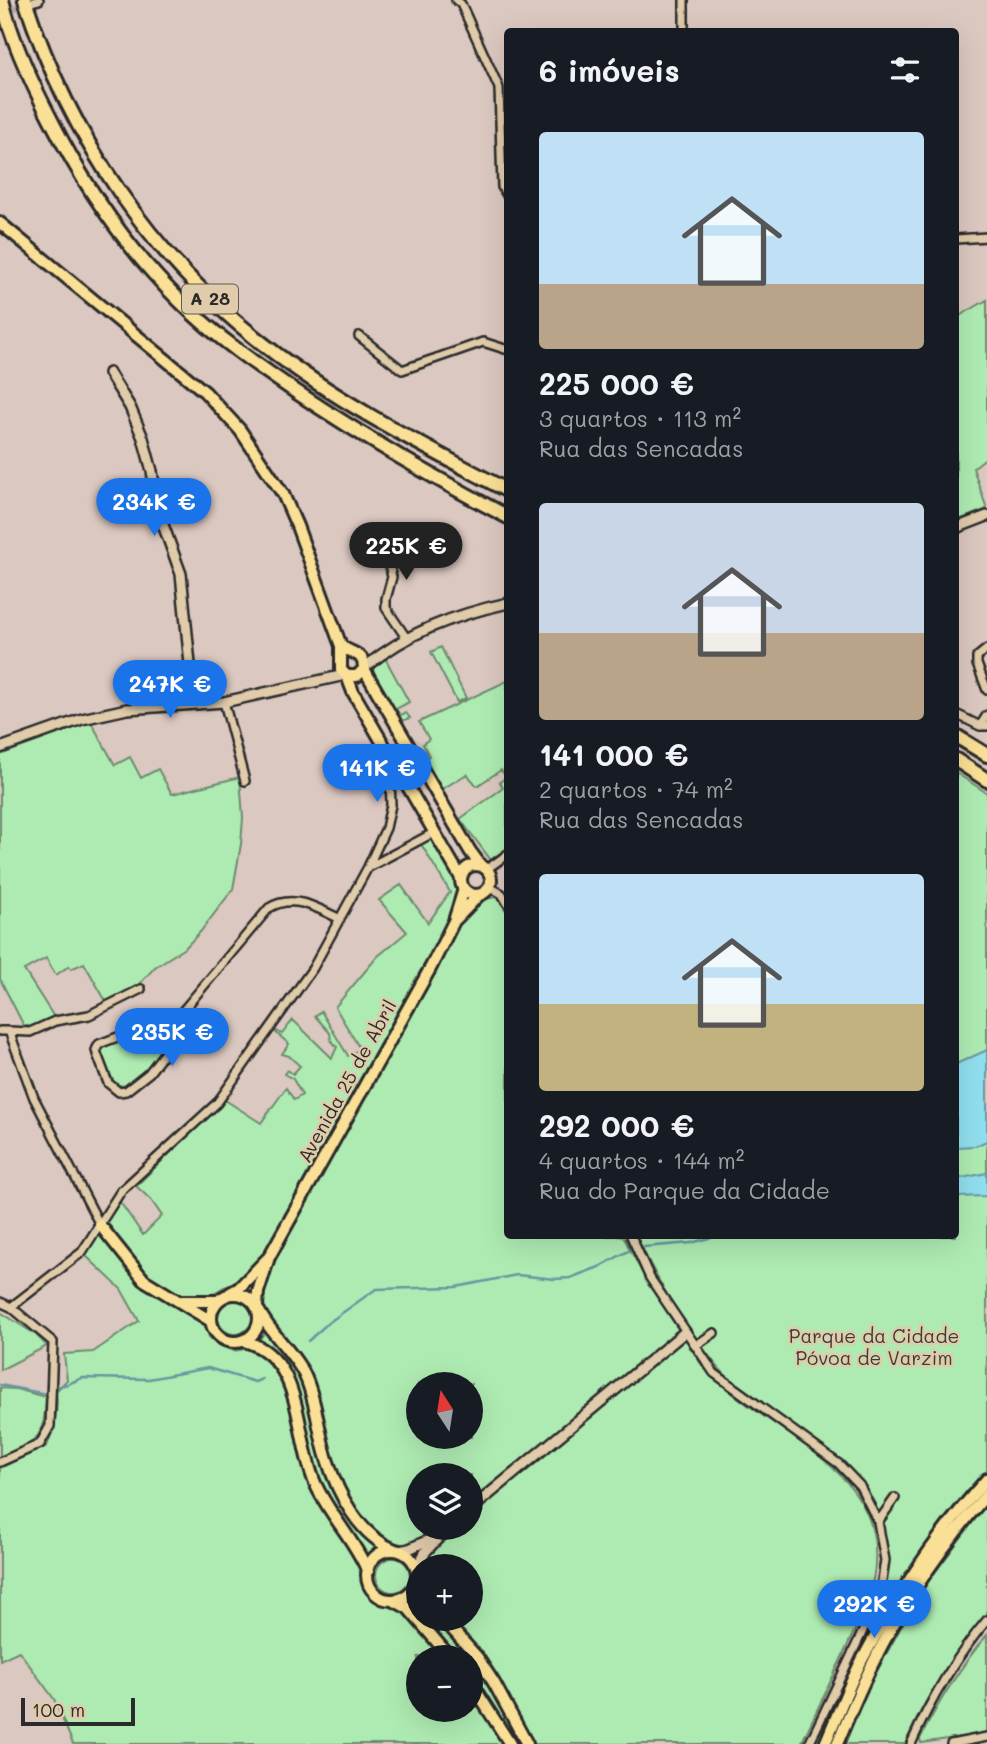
<!DOCTYPE html>
<html lang="pt">
<head>
<meta charset="utf-8">
<style>
	body { margin:0; font-family:Mali,sans-serif; background:#20242c; color:#f1f3f6; height:100vh; display:flex; flex-direction:column; font-size:26px; white-space:nowrap }
	* { box-sizing:border-box; margin:0 }
	p { font-size:23px; color:#9ea1a6 }
	.icon { flex:none; width:38px; height:38px; fill:none; stroke:currentColor; stroke-width:2; stroke-linecap:round; stroke-linejoin:round }
	.map { position:relative; flex:1; overflow:hidden }
	.drawer { position:absolute; left:504px; top:28px; width:455px; height:1211px; display:flex; flex-direction:column; background:#171b24; border-radius:7px; box-shadow:0 7px 28px #0002 }
	.drawer>* { flex:none }
	.needle { width:46px; rotate:348deg }
	.tools { position:absolute; left:406px; top:1372px; display:grid; gap:14px }
	.tools a { display:grid; place-items:center; width:77px; height:77px; border-radius:50%; background:#171b24; box-shadow:0 7px 28px #0002; font-size:35px }
	.scale { position:absolute; left:21px; bottom:18px; width:114px; box-sizing:border-box; padding-left:7px; border:4px solid #2b2b2b; border-top:0; font-size:19px; line-height:24px; white-space:nowrap; color:#2b2b2b; -webkit-text-stroke:5px #e0cbaa; paint-order:stroke }
	.price { position:absolute; translate:-50% -60px; padding:0 16px; border-radius:24px; background:#1a73e8; color:#fff; font-size:23px; line-height:46px; filter:drop-shadow(0 2px 4px #0008) }
	.price::after { content:''; position:absolute; left:50%; top:42px; width:21px; height:16px; margin-left:-10px; background:inherit; clip-path:polygon(0 0,100% 0,50% 100%) }
	.price.selected { background:#222; color:#fff }
	ul { padding:0; list-style:none }
	li { display:grid; align-content:center; gap:14px; height:371px; padding:0 35px }
	li span { display:grid; place-items:center; height:217px; border-radius:7px; color:#555 }
	li>.icon { margin-inline-start:auto }
	span .icon { width:126px; height:126px; fill:#fffc; stroke-width:1 }
	li b { font-size:30px }
	h2 { display:flex; justify-content:space-between; align-items:center; height:84px; padding:0 35px; font-size:30px }
	.map>svg:first-child { display:block }
	.green { fill:#aeebb2; stroke:#6c8b6e; stroke-width:2; fill-rule:evenodd }
	.water { fill:#90dfee; stroke:#6897a0; stroke-width:2 }
	.lines { fill:none; stroke-linecap:round; stroke-linejoin:round }
	.stream { stroke:#6897a0; stroke-width:2.5 }
	.minor-tunnel { stroke:#b8a9a2; stroke-width:7; stroke-dasharray:7 3.5; stroke-linecap:butt }
	.minor-casing { stroke:#2b2b2b; stroke-width:12 }
	.tertiary-casing { stroke:#2b2b2b; stroke-width:14 }
	.primary-casing { stroke:#2b2b2b; stroke-width:16 }
	.motorway-casing { stroke:#2b2b2b; stroke-width:18 }
	.minor { stroke:#e0cbaa; stroke-width:7 }
	.tertiary { stroke:#e0cbaa; stroke-width:9 }
	.primary { stroke:#fadf96; stroke-width:10 }
	.motorway { stroke:#fadf96; stroke-width:12 }
	.labels { text-anchor:middle; stroke-width:5; stroke-linejoin:round; paint-order:stroke }
	.shield { fill:#e0cbaa; stroke:#615b51; stroke-width:2 }
	.shield-label { font-size:18px; font-weight:bold; fill:#2b2b2b }
	.street-label { font-size:19px; fill:#2b2b2b; stroke:#e0cbaa }
	.park-label { font-size:19px; fill:#383e38; stroke:#e0cbaa }
</style>
</head>
<body>
<div class="map">
<svg width="987" height="1744" viewBox="0 0 987 1744">
	<rect width="100%" height="100%" fill="#dbc8c0"/>
	<filter id="ink" filterUnits="userSpaceOnUse"><feTurbulence type="fractalNoise" baseFrequency=".0143" numOctaves="2"/><feDisplacementMap in="SourceGraphic" scale="14" xChannelSelector="R" yChannelSelector="G"/><feConvolveMatrix kernelMatrix="1 2 1 2 8 2 1 2 1" color-interpolation-filters="sRGB"/></filter>
	<g filter="url(#ink)">
		<path class="green" d="M 987,300 L 987,457 L 973,468 L 987,509 L 956,521 L 956,318 Z
			M 441,647 L 466,698 L 457,702 L 431,652 Z
			M 385,658 L 409,702 L 396,709 L 400,715 L 406,713 L 410,718 L 399,722 L 373,670 L 375,664 Z
			M 507,681 L 507,848 L 491,860 L 460,819 L 503,788 L 500,782 L 506,777 L 501,770 L 477,786 L 467,774 L 442,789 L 425,759 L 429,756 L 423,744 L 429,739 L 419,722 Z
			M 91,722 L 115,765 L 130,757 L 141,778 L 158,769 L 172,794 L 240,777 L 243,818 L 241,844 L 233,889 L 201,931 L 186,947 L 155,967 L 136,988 L 107,1003 L 84,963 L 71,969 L 69,966 L 56,975 L 46,958 L 24,970 L 54,1017 L 29,1029 L 28,1026 L 24,1026 L 0,979 L 0,755 Z
			M 956,773 L 987,793 L 987,1471 L 890,1599 L 818,1744 L 813,1744 L 883,1595 L 889,1559 L 886,1542 L 874,1502 L 854,1473 L 727,1377 C 689,1336 660,1286 636,1236 L 956,1236 Z
			M 435,837 C 447,860 461,880 456,907 L 255,1268 L 235,1285 L 224,1287 L 209,1296 L 182,1295 L 148,1277 L 105,1224 L 120,1202 L 143,1235 L 162,1216 L 151,1200 L 136,1186 L 225,1100 L 261,1123 L 286,1088 L 294,1100 L 302,1095 L 293,1079 L 284,1074 L 287,1070 L 293,1074 L 300,1066 L 289,1056 L 282,1054 L 289,1044 L 274,1031 L 275,1030 L 282,1034 L 293,1020 L 332,1058 L 337,1047 L 331,1040 L 330,1033 L 315,1016 L 321,1011 L 348,1056 L 360,1049 L 335,1007 L 377,957 L 407,932 L 379,900 L 401,885 L 428,923 L 450,892 L 421,844 Z
			M 495,897 L 499,899 L 508,914 L 508,1236 L 623,1236 L 645,1278 L 680,1332 L 471,1503 L 471,1475 L 418,1475 L 418,1528 L 440,1528 L 414,1544 L 406,1545 L 385,1541 L 364,1520 L 347,1497 L 330,1457 L 315,1390 L 286,1340 L 268,1318 L 261,1294 L 265,1280 L 458,923 L 475,902 ZM 418,1384 L 471,1384 L 471,1437 L 418,1437 Z
			M 159,1022 L 169,1023 C 181,1044 140,1074 125,1086 L 115,1085 L 101,1054 L 104,1046 Z
			M 100,1231 L 142,1287 L 203,1320 L 209,1337 L 218,1345 L 234,1351 L 250,1348 L 262,1353 L 280,1373 L 286,1387 L 305,1467 L 359,1564 L 364,1588 L 374,1600 L 407,1614 L 444,1657 L 418,1657 L 418,1710 L 471,1710 L 471,1690 L 506,1744 L 73,1744 L 54,1699 L 19,1651 L 0,1660 L 0,1468 L 47,1446 C 54,1429 59,1410 56,1391 L 67,1380 L 64,1354 L 93,1352 L 139,1321 L 121,1289 L 85,1255 Z
			M218 1317a17 17 0 1 1 34 0a17 17 0 1 1-34 0Z
			M 0,1312 L 35,1334 L 47,1346 L 0,1370 Z
			M 265,1332 L 292,1363 L 301,1378 L 348,1514 L 376,1547 L 367,1555 C 347,1527 326,1500 314,1468 C 299,1430 304,1357 259,1340 Z
			M 684,1337 C 691,1347 699,1364 708,1372 C 779,1442 908,1474 868,1599 C 862,1617 852,1635 844,1653 C 830,1683 815,1714 801,1744 L 532,1744 L 449,1619 L 471,1619 L 471,1566 L 423,1566 L 425,1558 L 456,1528 L 471,1528 L 471,1515 Z
			M 0,1388 L 16,1389 L 46,1397 C 44,1439 38,1442 0,1458 Z
			M 987,1503 L 987,1615 C 952,1654 926,1696 905,1744 L 841,1744 L 864,1695 L 919,1594 Z
			M376 1575a17 17 0 1 1 34 0a17 17 0 1 1-34 0Z
			M 424,1619 L 437,1619 L 473,1660 L 491,1685 L 523,1744 L 515,1744 L 471,1676 L 471,1657 L 457,1657 Z
			M 987,1635 L 987,1733 L 921,1743 L 920,1739 C 939,1701 960,1667 987,1635 Z"/>
		<path class="water" d="M 987,1050 L 987,1141 L 975,1146 L 956,1147 L 956,1064 Z
			M 987,1173 L 987,1196 L 956,1197 L 956,1179 Z"/>
		<g class="lines">
			<path class="stream" d="M 644,1247 L 691,1243 L 716,1236
				M 308,1341 L 328,1323 L 376,1289 L 456,1287 L 517,1275 L 555,1279 L 570,1278 L 599,1267 L 630,1250
				M 0,1385 L 46,1394
				M 56,1387 L 68,1384 L 82,1378 L 149,1379 L 208,1368 L 255,1382 L 262,1379"/>
			<path class="minor-tunnel" d="M 4,12 L 29,3"/>
			<g class="minor-casing">
				<path id="minor" d="M 456,0 L 461,4 L 499,88 L 502,187 L 508,197
					M 32,2 L 39,0
					M 684,32 L 684,0
					M 956,239 L 987,237
					M 359,336 L 402,370 L 483,342 L 508,350
					M 381,530 L 392,577 L 386,599 L 386,608 L 407,639
					M 987,649 L 977,657 L 977,664 L 987,690
					M 224,702 L 245,781
					M 956,714 L 980,726 L 987,726
					M 980,726 L 987,715
					M 369,867 L 435,832
					M 487,869 L 508,854
					M 490,887 L 502,894 L 508,904
					M 181,1013 L 99,1044 L 96,1050 L 97,1054 L 108,1083 L 119,1092 L 126,1091 L 149,1073 L 175,1039 L 181,1013 L 269,908 C 293,893 318,908 340,919
					M 0,1031 L 9,1031 L 34,1098 L 100,1225
					M 9,1031 L 30,1032 L 55,1021 L 89,1015 L 141,989
					M 631,1236 L 650,1278 L 714,1373 L 839,1464 L 860,1486 L 878,1522 L 885,1560 L 880,1595 L 809,1744
					M 0,1302 L 11,1307 L 53,1342 L 50,1426 L 40,1444 L 0,1462
					M 11,1307 L 82,1252 L 121,1191 L 217,1103 L 313,968 L 368,867 L 386,828 L 391,805 L 390,780 L 385,753
					M 695,1346 L 714,1333
					M 878,1522 L 895,1498
					M 911,1744 C 931,1699 955,1658 987,1620
					M 951,1744 L 987,1737"/>
			</g>
			<g class="tertiary-casing">
				<path id="tertiary" d="M 109,373 L 130,407 L 143,438 L 152,471 L 158,511 L 181,574 L 194,704
					M 956,528 L 987,516
					M 365,667 C 408,632 454,615 508,603
					M 0,748 L 82,719 L 127,709 L 224,702 L 345,675
					M 471,1509 L 685,1332
					M 399,1551 L 409,1549 L 435,1537
					M 416,1569 L 426,1551 L 448,1528"/>
			</g>
			<g class="primary-casing">
				<path id="primary" d="M 0,223 L 205,392 L 240,430 L 283,494 L 297,526 L 341,646 L 341,670 L 347,676 L 357,676 L 364,669 C 365,652 351,654 341,646
					M 364,669 L 470,851 L 481,866
					M 347,676 L 353,692 L 461,878
					M461 880a15 15 0 1 1 30 0a15 15 0 1 1-30 0Z
					M 456,919 L 479,895
					M 100,1225 L 144,1280 L 211,1321
					M 230,1293 L 239,1288 L 267,1259
					M211 1318a24 24 0 1 1 48 0a24 24 0 1 1-48 0Z
					M 182,1301 L 217,1301
					M 257,1306 L 258,1292 L 269,1257 L 431,967 L 454,921 L 464,889
					M 259,1311 C 271,1335 294,1352 305,1376 C 317,1402 318,1432 327,1459 C 338,1494 359,1536 395,1550
					M 244,1341 C 305,1358 294,1435 315,1483 C 329,1515 355,1540 368,1572
					M367 1575a25 25 0 1 1 50 0a25 25 0 1 1-50 0Z
					M 393,1600 L 408,1608 L 450,1657
					M 443,1619 L 477,1657 L 494,1683 L 527,1744
					M 471,1683 L 510,1744
					M 825,1744 C 837,1716 848,1687 862,1660 C 897,1595 937,1534 987,1479
					M 837,1744 C 848,1718 859,1691 872,1665 C 902,1603 942,1546 987,1494"/>
			</g>
			<g class="motorway-casing">
				<path id="motorway" d="M 2,0 C 12,42 32,84 52,122 C 86,189 128,250 181,302 C 216,337 257,365 298,393 C 367,439 434,478 508,517
					M 25,0 C 70,138 152,259 267,347 C 340,404 426,447 508,491
					M 956,736 L 987,755
					M 956,760 L 987,780"/>
			</g>
			<use href="#minor" class="minor"/>
			<use href="#tertiary" class="tertiary"/>
			<use href="#primary" class="primary"/>
			<use href="#motorway" class="motorway"/>
		</g>
	</g>
	<g class="labels">
		<rect class="shield" x="182" y="284.5" width="56" height="29" rx="5"/>
		<g class="shield-label">
			<text x="210" y="305">A 28</text>
		</g>
		<g class="street-label">
			<text transform="translate(347 1081) rotate(-61)" y="7">Avenida 25 de Abril</text>
		</g>
		<g class="park-label">
			<text x="874" y="1343">Parque da Cidade<tspan x="874" dy="22">Póvoa de Varzim</tspan></text>
		</g>
	</g>
</svg>
<div class="tools">
<a><svg class="needle" viewBox="-14 -14 28 28"><path d="M0-13l5 13h-10z" fill="#e53935"/><path d="M0 13l5-13h-10z" fill="#9ea1a6"/></svg></a>
<a><svg class="icon" aria-label="layers" viewBox="0 0 24 24"><path d="M12 4l9 5-9 5-9-5zM3 14l9 5 9-5"/></svg></a>
<a>+</a>
<a>−</a>
</div>
<div class="scale">100 m</div>
<b class="price" style="left:154px;top:538px">234K €</b>
<b class="price selected" style="left:406px;top:582px">225K €</b>
<b class="price" style="left:170px;top:720px">247K €</b>
<b class="price" style="left:377px;top:804px">141K €</b>
<b class="price" style="left:172px;top:1068px">235K €</b>
<b class="price" style="left:874px;top:1640px">292K €</b>
<section class="drawer">
<h2>6 imóveis<svg class="icon" aria-label="filters" viewBox="0 0 24 24"><path d="M4 7h16M4 17h16"/><circle cx="9" cy="7" r="2"/><circle cx="15" cy="17" r="2"/></svg></h2>
<ul>
<li><span style="background:linear-gradient(#bfe0f5 70%,#b9a48a 0)"><svg class="icon" aria-label="home" viewBox="0 0 24 24"><path d="M3 11l9-7 9 7M6 9v11h12V9"/></svg></span><div><b>225 000 €</b><p>3 quartos · 113 m²</p><p>Rua das Sencadas</p></div></li>
<li><span style="background:linear-gradient(#c9d6e8 60%,#b9a48a 0)"><svg class="icon" aria-label="home" viewBox="0 0 24 24"><path d="M3 11l9-7 9 7M6 9v11h12V9"/></svg></span><div><b>141 000 €</b><p>2 quartos · 74 m²</p><p>Rua das Sencadas</p></div></li>
<li><span style="background:linear-gradient(#bfe0f5 60%,#c2b280 0)"><svg class="icon" aria-label="home" viewBox="0 0 24 24"><path d="M3 11l9-7 9 7M6 9v11h12V9"/></svg></span><div><b>292 000 €</b><p>4 quartos · 144 m²</p><p>Rua do Parque da Cidade</p></div></li>
</ul>
</section>
</div>
</body>
</html>
